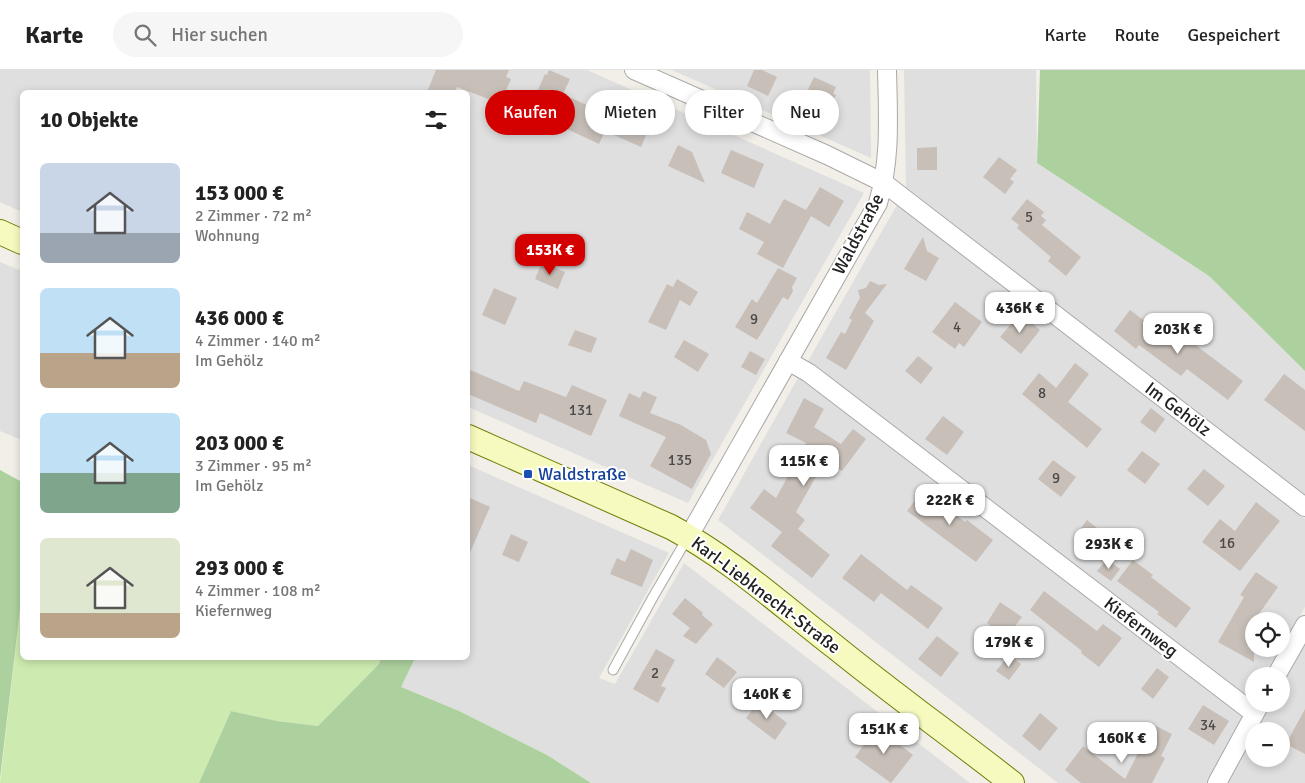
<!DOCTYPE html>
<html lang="de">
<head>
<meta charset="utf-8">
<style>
	body { margin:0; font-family:Signika,sans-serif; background:#f6f6f6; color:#222; height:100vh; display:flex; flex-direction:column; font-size:19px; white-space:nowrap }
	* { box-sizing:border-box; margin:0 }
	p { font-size:16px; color:#767676 }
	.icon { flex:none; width:28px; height:28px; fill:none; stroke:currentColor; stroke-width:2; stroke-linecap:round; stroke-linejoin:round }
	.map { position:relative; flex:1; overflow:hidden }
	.drawer { position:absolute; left:20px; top:20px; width:450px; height:570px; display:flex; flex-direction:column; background:#fff; border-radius:8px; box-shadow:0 2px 8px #0003 }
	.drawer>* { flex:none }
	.guide { position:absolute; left:485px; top:20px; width:475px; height:45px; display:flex; gap:10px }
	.tools { position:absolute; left:1245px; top:542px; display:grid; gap:10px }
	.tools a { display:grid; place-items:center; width:45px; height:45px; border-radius:50%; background:#fff; box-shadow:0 2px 8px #0003; font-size:25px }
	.price { position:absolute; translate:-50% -42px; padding:0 11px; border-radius:10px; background:#fff; color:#222; font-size:16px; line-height:32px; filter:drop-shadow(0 1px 2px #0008) }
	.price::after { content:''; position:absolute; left:50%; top:30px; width:15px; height:11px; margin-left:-8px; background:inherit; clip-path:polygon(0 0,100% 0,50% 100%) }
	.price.selected { background:#d40000; color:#fff }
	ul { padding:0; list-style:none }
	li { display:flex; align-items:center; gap:15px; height:125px; padding:0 20px }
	li span { display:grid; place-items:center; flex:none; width:140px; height:100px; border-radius:8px; color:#555 }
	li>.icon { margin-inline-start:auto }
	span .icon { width:60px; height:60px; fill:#fffc; stroke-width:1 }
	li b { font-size:21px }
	h2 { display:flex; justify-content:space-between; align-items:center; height:60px; padding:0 20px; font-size:21px }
	.chip { padding:0 18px; border-radius:22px; background:#fff; box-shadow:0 2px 8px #0003; font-size:18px; line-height:45px }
	.chip.selected { background:#d40000; color:#fff }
	header { display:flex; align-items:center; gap:30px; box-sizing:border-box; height:70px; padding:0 25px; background:#fff; border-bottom:1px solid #e0e0e0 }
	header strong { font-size:24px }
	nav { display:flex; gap:28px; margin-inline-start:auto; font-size:18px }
	.search { width:350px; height:45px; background:#f6f6f6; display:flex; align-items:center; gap:12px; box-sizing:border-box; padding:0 18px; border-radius:28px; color:#767676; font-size:19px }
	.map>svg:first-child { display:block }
	.residential { fill:#e0dfdf; fill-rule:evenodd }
	.grass { fill:#cdebb0 }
	.forest { fill:#add19e }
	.building { fill:#c7bfb8 }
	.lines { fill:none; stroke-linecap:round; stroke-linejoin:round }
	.lane-casing { stroke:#a9a9a9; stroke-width:11 }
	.street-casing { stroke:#a9a9a9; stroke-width:20 }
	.secondary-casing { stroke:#707d05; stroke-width:26 }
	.lane { stroke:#fff; stroke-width:9 }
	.street { stroke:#fff; stroke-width:18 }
	.secondary { stroke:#f7fabf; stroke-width:24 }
	.transit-dot { fill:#1a4fb4; stroke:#fff; stroke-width:2 }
	.labels { text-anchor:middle; stroke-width:4; stroke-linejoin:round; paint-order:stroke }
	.number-label { font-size:15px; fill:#4b4948 }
	.street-label { font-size:18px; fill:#222; stroke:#fff }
	.transit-label { font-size:18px; fill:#164399; stroke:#fff; text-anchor:start }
</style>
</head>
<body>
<header>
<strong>Karte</strong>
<div class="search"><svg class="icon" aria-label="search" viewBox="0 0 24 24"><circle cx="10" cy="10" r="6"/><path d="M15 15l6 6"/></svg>Hier suchen</div>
<nav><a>Karte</a><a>Route</a><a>Gespeichert</a></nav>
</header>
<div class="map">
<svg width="1305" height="713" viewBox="0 0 1305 713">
	<rect width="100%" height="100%" fill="#f2efe9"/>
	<path class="residential" d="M 0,0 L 587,0 L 864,123 L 688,433 L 468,337 L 468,22 L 22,22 L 22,142 L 0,132 Z
		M 672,0 L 870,0 L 871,88 Z
		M 904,0 L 1036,0 L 1037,93 L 1209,206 L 1305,301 L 1305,427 L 906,117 Z
		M 898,133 L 1305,449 L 1305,537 L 1266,606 L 1254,606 L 1253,630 L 808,291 ZM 1254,551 L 1281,551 L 1281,579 L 1254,579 Z
		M 0,192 L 22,201 L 22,370 L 0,361 Z
		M 799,306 L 1244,645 L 1206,713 L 1058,713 L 718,450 Z
		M 468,395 L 669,483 L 599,608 L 615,614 L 684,493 L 970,713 L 591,713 L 547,685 L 459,641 L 400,617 L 415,588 L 468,588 Z
		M 1305,572 L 1305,713 L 1226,713 L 1254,663 L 1254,689 L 1281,689 L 1281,661 L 1255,661 L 1270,634 L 1281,634 L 1281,615 Z"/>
	<path class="grass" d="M 22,523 L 22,588 L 381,588 L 379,594 L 318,656 L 277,651 L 231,641 L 199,713 L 0,713 Z"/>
	<path class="forest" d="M 1040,0 L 1305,0 L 1305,301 L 1209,206 L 1037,93 Z
		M 0,400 L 22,412 L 22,523 L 0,708 Z
		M 381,588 L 415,588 L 401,617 L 459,641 L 547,685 L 591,713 L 199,713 L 231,641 L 277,651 L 318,656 L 379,594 Z"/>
	<path class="building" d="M 436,0 L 509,0 L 506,7 L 511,9 L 502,29 L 493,25 L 491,30 L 457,17 L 455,22 L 427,22 Z
		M 549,0 L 570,9 L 563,24 L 647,63 L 641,77 L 605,61 L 599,74 L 548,50 L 546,54 L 527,45 L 545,4 L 547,5 Z
		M 754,0 L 762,0 L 777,7 L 768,26 L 747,16 Z
		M 814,7 L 836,17 L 833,24 L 836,25 L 827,38 L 804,28 Z
		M 678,75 L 692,82 L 705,113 L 668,96 Z
		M 937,77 L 937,100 L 917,100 L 917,78 Z
		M 731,80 L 764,94 L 754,118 L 721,103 Z
		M 999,87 L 1017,100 L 1010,109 L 1014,112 L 1005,124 L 983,107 Z
		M 820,117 L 844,131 L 829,157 L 811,146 L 783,198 L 757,184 L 764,172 L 739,159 L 747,142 L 770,154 L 784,129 L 806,140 Z
		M 1027,129 L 1044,142 L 1041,146 L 1046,150 L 1042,155 L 1081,187 L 1066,206 L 1048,191 L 1051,187 L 1017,158 L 1019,155 L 1011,149 Z
		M 923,167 L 927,181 L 939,188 L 926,211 L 904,199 Z
		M 542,192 L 565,202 L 558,219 L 535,209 Z
		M 778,198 L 797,208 L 792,217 L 793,221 L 788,230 L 783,227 L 757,270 L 735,257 L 752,229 L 757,233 Z
		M 677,209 L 698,222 L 690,236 L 680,230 L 666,260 L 648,252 L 667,214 L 673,217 Z
		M 870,211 L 879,215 L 887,214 L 865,243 L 874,251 L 846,300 L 826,288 L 841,262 L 845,264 L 852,250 L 849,248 L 860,228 L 858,220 L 866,218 Z
		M 494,218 L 517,228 L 505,255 L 482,245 Z
		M 955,232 L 982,252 L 964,277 L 959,273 L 955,279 L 932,262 Z
		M 1130,240 L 1174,273 L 1181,264 L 1243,311 L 1228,330 L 1187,299 L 1181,306 L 1139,275 L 1136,279 L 1114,261 Z
		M 1020,243 L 1040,260 L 1021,284 L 1000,267 Z
		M 575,260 L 597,268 L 591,283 L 568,275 Z
		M 684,270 L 709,284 L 698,302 L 674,287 Z
		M 750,281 L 765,289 L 756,305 L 741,297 Z
		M 918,286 L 933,298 L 921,314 L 905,301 Z
		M 1075,293 L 1089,304 L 1068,332 L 1102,359 L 1087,378 L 1022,324 L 1039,303 L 1056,318 Z
		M 468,299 L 519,321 L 524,311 L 566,327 L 572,315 L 607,330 L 591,366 L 540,343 L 536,353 L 468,324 Z
		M 1284,304 L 1305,320 L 1305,361 L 1264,330 Z
		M 643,321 L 657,327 L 650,343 L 681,355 L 706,370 L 711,384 L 692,419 L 650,396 L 666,367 L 619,346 L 629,323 L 640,328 Z
		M 804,328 L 824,339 L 814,357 L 841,374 L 853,359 L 866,369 L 842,401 L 825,391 L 796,442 L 805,450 L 798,459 L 830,485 L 812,508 L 771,476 L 782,462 L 750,438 L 764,419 L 776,428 L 806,373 L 786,363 Z
		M 1151,338 L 1165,349 L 1155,363 L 1140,352 Z
		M 943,346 L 964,362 L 947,385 L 925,369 Z
		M 1142,381 L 1160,394 L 1145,414 L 1127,400 Z
		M 1053,390 L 1076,407 L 1061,427 L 1038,409 Z
		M 1204,399 L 1225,416 L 1208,436 L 1187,419 Z
		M 923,420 L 965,452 L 967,450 L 993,470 L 976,492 L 907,441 Z
		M 468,427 L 490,437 L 468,487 Z
		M 1256,432 L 1280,451 L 1240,501 L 1202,472 L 1220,449 L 1235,461 Z
		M 1087,450 L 1106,465 L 1097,477 L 1077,463 Z
		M 511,464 L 528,472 L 519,492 L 502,485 Z
		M 631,479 L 653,490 L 642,517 L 610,504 L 617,488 L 625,492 Z
		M 861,484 L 907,520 L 911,515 L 943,538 L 928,559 L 881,523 L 874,532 L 842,508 Z
		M 1107,489 L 1120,499 L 1111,511 L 1097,501 Z
		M 1133,490 L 1153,505 L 1151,507 L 1191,538 L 1176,558 L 1157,544 L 1159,542 L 1117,511 Z
		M 1256,502 L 1278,517 L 1254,551 L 1254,592 L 1218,572 L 1244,527 L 1240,525 Z
		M 1044,521 L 1097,561 L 1103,554 L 1122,568 L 1099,597 L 1081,583 L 1082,581 L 1030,540 Z
		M 685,528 L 703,543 L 702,545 L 713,554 L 696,574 L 683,566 L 690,558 L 672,544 Z
		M 1000,532 L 1022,547 L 1006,568 L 987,553 Z
		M 937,566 L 959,583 L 941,607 L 918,589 Z
		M 656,579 L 675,590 L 661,616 L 666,618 L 658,633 L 633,619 Z
		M 1009,585 L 1021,594 L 1009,610 L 996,601 Z
		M 717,587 L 737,602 L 724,618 L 705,604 Z
		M 1157,598 L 1169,607 L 1153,629 L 1141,619 Z
		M 759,631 L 787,653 L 775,670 L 746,648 Z
		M 1203,635 L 1229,651 L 1214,675 L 1188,659 Z
		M 1305,639 L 1305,684 L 1286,674 Z
		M 1040,643 L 1058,658 L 1040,681 L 1022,666 Z
		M 1156,656 L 1172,664 L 1161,686 L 1165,688 L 1152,713 L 1081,713 L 1065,700 L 1083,676 L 1125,709 L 1142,675 L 1145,677 Z
		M 877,657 L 913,685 L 891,713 L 855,687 Z"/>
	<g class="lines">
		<g class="lane-casing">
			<path id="lane" d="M 613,600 L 653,527 L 688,467"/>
		</g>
		<g class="street-casing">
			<path id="street" d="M 634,0 L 827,85 L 884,113 L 1305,437
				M 788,291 L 809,303 L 1247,638 L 1255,643
				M 689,466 L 878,133 C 891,90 888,44 887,0
				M 1276,606 L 1305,555
				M 1217,713 L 1260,634"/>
		</g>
		<g class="secondary-casing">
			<path id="secondary" d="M 0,162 L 22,172
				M 468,367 L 671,457 C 731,489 781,535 834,576 C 892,623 953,667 1012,713"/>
		</g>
		<use href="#lane" class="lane"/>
		<use href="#street" class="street"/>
		<use href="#secondary" class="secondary"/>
	</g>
	<rect class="transit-dot" x="523" y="399" width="10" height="10" rx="2.5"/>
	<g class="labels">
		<g class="number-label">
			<text x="1029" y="152">5</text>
			<text x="754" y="254">9</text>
			<text x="957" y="262">4</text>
			<text x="1042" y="328">8</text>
			<text x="581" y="345">131</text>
			<text x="680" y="395">135</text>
			<text x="1056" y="413">9</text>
			<text x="1227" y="478">16</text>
			<text x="655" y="608">2</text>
			<text x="1208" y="660">34</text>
		</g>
		<g class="street-label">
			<text transform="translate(858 164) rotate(-62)" y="6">Waldstraße</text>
			<text transform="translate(1178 339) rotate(37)" y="6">Im Gehölz</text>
			<text transform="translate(766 525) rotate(37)" y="6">Karl-Liebknecht-Straße</text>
			<text transform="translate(1141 557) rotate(37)" y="6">Kiefernweg</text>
		</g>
		<g class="transit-label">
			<text x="538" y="410">Waldstraße</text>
		</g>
	</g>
</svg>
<div class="tools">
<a><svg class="icon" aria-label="locate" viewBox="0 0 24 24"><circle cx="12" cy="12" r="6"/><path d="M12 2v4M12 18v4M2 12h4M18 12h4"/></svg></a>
<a>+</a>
<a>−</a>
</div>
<b class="price selected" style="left:550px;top:206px">153K €</b>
<b class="price" style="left:1020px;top:264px">436K €</b>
<b class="price" style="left:1178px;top:285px">203K €</b>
<b class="price" style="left:804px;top:417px">115K €</b>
<b class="price" style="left:950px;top:456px">222K €</b>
<b class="price" style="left:1109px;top:500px">293K €</b>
<b class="price" style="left:1009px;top:598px">179K €</b>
<b class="price" style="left:767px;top:650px">140K €</b>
<b class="price" style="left:884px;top:685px">151K €</b>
<b class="price" style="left:1122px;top:694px">160K €</b>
<div class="guide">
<a class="chip selected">Kaufen</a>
<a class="chip">Mieten</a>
<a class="chip">Filter</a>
<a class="chip">Neu</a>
</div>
<section class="drawer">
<h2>10 Objekte<svg class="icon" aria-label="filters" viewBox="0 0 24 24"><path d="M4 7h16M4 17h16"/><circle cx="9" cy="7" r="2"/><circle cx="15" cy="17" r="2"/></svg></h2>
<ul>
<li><span style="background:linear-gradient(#c9d6e8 70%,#9aa5b1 0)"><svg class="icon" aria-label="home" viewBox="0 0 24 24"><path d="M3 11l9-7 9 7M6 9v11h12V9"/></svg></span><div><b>153 000 €</b><p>2 Zimmer · 72 m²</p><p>Wohnung</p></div></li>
<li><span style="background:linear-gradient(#bfe0f5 65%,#b9a48a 0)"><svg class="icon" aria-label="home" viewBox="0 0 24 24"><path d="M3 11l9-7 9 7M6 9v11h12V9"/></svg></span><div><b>436 000 €</b><p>4 Zimmer · 140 m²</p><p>Im Gehölz</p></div></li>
<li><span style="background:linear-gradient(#bfe0f5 60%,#7fa58c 0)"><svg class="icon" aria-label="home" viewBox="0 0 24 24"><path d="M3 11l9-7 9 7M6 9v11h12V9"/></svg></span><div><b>203 000 €</b><p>3 Zimmer · 95 m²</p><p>Im Gehölz</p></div></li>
<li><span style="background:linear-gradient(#dfe7d0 75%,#b9a48a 0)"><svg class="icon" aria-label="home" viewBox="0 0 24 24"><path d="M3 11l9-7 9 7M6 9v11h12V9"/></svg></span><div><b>293 000 €</b><p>4 Zimmer · 108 m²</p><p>Kiefernweg</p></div></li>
</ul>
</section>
</div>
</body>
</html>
